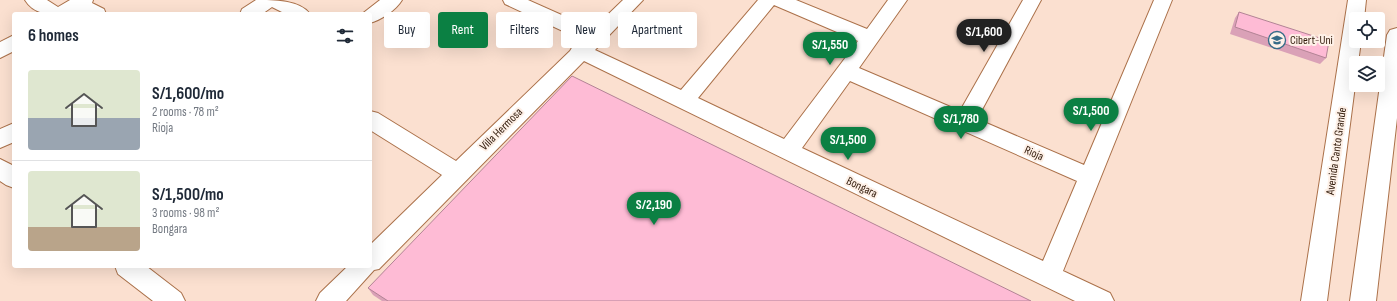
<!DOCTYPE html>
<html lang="en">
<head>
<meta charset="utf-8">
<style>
	body { margin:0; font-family:"Sofia Sans Condensed",sans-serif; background:#f2f2f3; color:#1f2937; height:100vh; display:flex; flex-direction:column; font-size:15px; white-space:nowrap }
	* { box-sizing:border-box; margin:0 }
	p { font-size:13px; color:#747a83 }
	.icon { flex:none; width:22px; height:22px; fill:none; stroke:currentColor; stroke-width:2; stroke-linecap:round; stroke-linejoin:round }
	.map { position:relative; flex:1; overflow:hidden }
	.sheet { position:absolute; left:12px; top:12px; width:360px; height:256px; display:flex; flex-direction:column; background:#fff; border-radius:4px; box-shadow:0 4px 16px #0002 }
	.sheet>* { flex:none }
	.top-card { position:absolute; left:384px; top:12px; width:380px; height:36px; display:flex; gap:8px }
	.tools { position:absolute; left:1349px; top:12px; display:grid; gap:8px }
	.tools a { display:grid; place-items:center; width:36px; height:36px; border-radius:4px; background:#fff; box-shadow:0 4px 16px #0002; font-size:20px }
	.price { position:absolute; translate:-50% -34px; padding:0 9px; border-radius:14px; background:#0b8043; color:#fff; font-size:13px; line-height:26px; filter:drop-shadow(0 1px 2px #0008) }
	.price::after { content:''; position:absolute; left:50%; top:24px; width:12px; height:9px; margin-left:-6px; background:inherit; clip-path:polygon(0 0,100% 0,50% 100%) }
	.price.selected { background:#222; color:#fff }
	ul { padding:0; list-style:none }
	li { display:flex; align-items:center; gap:12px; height:100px; padding:0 16px }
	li+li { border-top:1px solid #e0e1e3 }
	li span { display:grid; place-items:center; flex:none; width:112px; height:80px; border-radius:4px; color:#555 }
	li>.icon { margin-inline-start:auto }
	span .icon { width:48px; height:48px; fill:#fffc; stroke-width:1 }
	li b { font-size:17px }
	h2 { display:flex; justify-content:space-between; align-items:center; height:48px; padding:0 16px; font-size:17px }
	.tag { padding:0 14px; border-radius:4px; background:#fff; box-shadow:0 4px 16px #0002; font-size:14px; line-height:36px }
	.tag.selected { background:#0b8043; color:#fff }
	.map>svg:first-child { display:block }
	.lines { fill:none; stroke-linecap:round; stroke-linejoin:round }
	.minor-casing { stroke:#ab714a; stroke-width:2 }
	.major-casing { stroke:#ab714a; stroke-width:2 }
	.minor { fill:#fff; fill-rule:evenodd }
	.major { fill:#fff; fill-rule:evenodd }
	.wall { fill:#daa1b7 }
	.building { fill:#febbd5; stroke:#b28395 }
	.labels { text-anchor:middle; stroke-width:4; stroke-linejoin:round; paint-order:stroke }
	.poi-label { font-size:12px; fill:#321b0b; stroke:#fef1e8; text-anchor:start }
	.street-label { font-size:12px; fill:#321b0b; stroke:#fef1e8 }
</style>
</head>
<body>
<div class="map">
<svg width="1397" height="301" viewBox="0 0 1397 301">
	<rect width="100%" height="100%" fill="#fbe0d0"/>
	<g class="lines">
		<g class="minor-casing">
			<path id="minor" d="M 25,0 L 47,0 L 58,7 L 70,0 L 93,0 L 92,3 L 104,9 L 106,14 L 83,14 L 78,12 L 74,14 C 56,14 36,18 25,0 Z
				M 256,0 C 274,0 300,0 310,14 L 286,14 L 272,7 L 262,14 L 240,14 L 242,9 Z
				M 380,0 L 402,0 C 396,10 381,20 370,23 L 370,14 L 362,14 Z
				M 503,0 L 528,0 L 593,29 L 623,0 L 643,0 L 595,50 L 681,90 L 758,0 L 796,0 L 867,29 L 888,0 L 907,0 L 859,68 L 960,111 L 1023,0 L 1041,0 L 977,119 L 1084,165 L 1154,0 L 1172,0 L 1063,271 L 1110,293 L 1114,301 L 1075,301 L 584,61 L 379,269 L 374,270 L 346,301 L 316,301 L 320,293 L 348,266 L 370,266 L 370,245 L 442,175 L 370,130 L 370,111 L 378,113 L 456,161 L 570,51 L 573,46 L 582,40 L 505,4 ZM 774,5 L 858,41 L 784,139 L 698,98 ZM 850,81 L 1077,181 L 1043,261 L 802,148 Z
				M 14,35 L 14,51 L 0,58 L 0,42 Z
				M 14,123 L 14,142 L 0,148 L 0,129 Z
				M 0,159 L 14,166 L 14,188 L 6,185 L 0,181 Z
				M 115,266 L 146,266 L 181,293 L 185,301 L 153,301 L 118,274 Z"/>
		</g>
		<g class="major-casing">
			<path id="major" d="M 1348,0 L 1366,0 L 1364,19 L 1356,19 L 1356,41 L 1361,41 L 1358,63 L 1356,63 L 1356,78 L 1327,301 L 1301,301 Z
				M 1397,28 L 1397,118 L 1376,301 L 1350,301 L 1387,35 L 1390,30 Z"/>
		</g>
		<use href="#minor" class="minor"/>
		<use href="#major" class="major"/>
	</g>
	<path class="wall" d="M 1239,12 L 1326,58 L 1320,64 L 1230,34 L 1235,18 Z
		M 368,288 L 1031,301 L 382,301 L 373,295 Z"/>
	<path class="building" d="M 1239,12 L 1329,41 L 1326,58 L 1235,27 Z
		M 572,76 L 1031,301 L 388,301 L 368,288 Z"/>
	<defs>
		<g id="school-ring" transform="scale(0.9)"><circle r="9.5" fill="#fef1e8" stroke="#366b88" stroke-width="1.5"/><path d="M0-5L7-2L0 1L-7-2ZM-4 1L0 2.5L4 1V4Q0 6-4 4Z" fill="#366b88"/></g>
	</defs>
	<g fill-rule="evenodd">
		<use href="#school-ring" x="1277" y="40"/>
	</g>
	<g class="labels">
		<g class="poi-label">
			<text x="1290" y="44">Cibert-Uni</text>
		</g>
		<g class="street-label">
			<text transform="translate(501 129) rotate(-45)" y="4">Villa Hermosa</text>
			<text transform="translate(1336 151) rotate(-82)" y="4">Avenida Canto Grande</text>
			<text transform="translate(1034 153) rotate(23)" y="4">Rioja</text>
			<text transform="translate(862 187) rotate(26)" y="4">Bongara</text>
		</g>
	</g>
</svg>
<div class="tools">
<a><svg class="icon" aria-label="locate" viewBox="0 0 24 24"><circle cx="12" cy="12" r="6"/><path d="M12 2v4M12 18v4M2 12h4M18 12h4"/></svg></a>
<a><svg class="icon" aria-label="layers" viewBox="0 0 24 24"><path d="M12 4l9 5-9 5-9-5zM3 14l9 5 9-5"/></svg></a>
</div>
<b class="price selected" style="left:984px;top:53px">S/1,600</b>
<b class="price" style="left:830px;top:66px">S/1,550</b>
<b class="price" style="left:1091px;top:132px">S/1,500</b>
<b class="price" style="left:961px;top:140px">S/1,780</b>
<b class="price" style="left:848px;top:161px">S/1,500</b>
<b class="price" style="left:654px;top:226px">S/2,190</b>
<div class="top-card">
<a class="tag">Buy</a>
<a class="tag selected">Rent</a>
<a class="tag">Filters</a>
<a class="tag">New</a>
<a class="tag">Apartment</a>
</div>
<section class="sheet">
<h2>6 homes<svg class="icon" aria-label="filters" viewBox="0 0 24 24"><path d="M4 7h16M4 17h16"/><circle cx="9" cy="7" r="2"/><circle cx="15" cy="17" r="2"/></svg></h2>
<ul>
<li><span style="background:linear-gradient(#dfe7d0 60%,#9aa5b1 0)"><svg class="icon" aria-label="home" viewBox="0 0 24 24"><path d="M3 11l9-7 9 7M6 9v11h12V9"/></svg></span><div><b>S/1,600/mo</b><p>2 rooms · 78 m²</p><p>Rioja</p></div></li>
<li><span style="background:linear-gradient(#dfe7d0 70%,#b9a48a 0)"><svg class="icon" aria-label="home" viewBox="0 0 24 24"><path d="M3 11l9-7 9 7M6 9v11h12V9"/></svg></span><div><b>S/1,500/mo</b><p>3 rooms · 98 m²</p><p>Bongara</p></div></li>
</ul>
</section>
</div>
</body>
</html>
